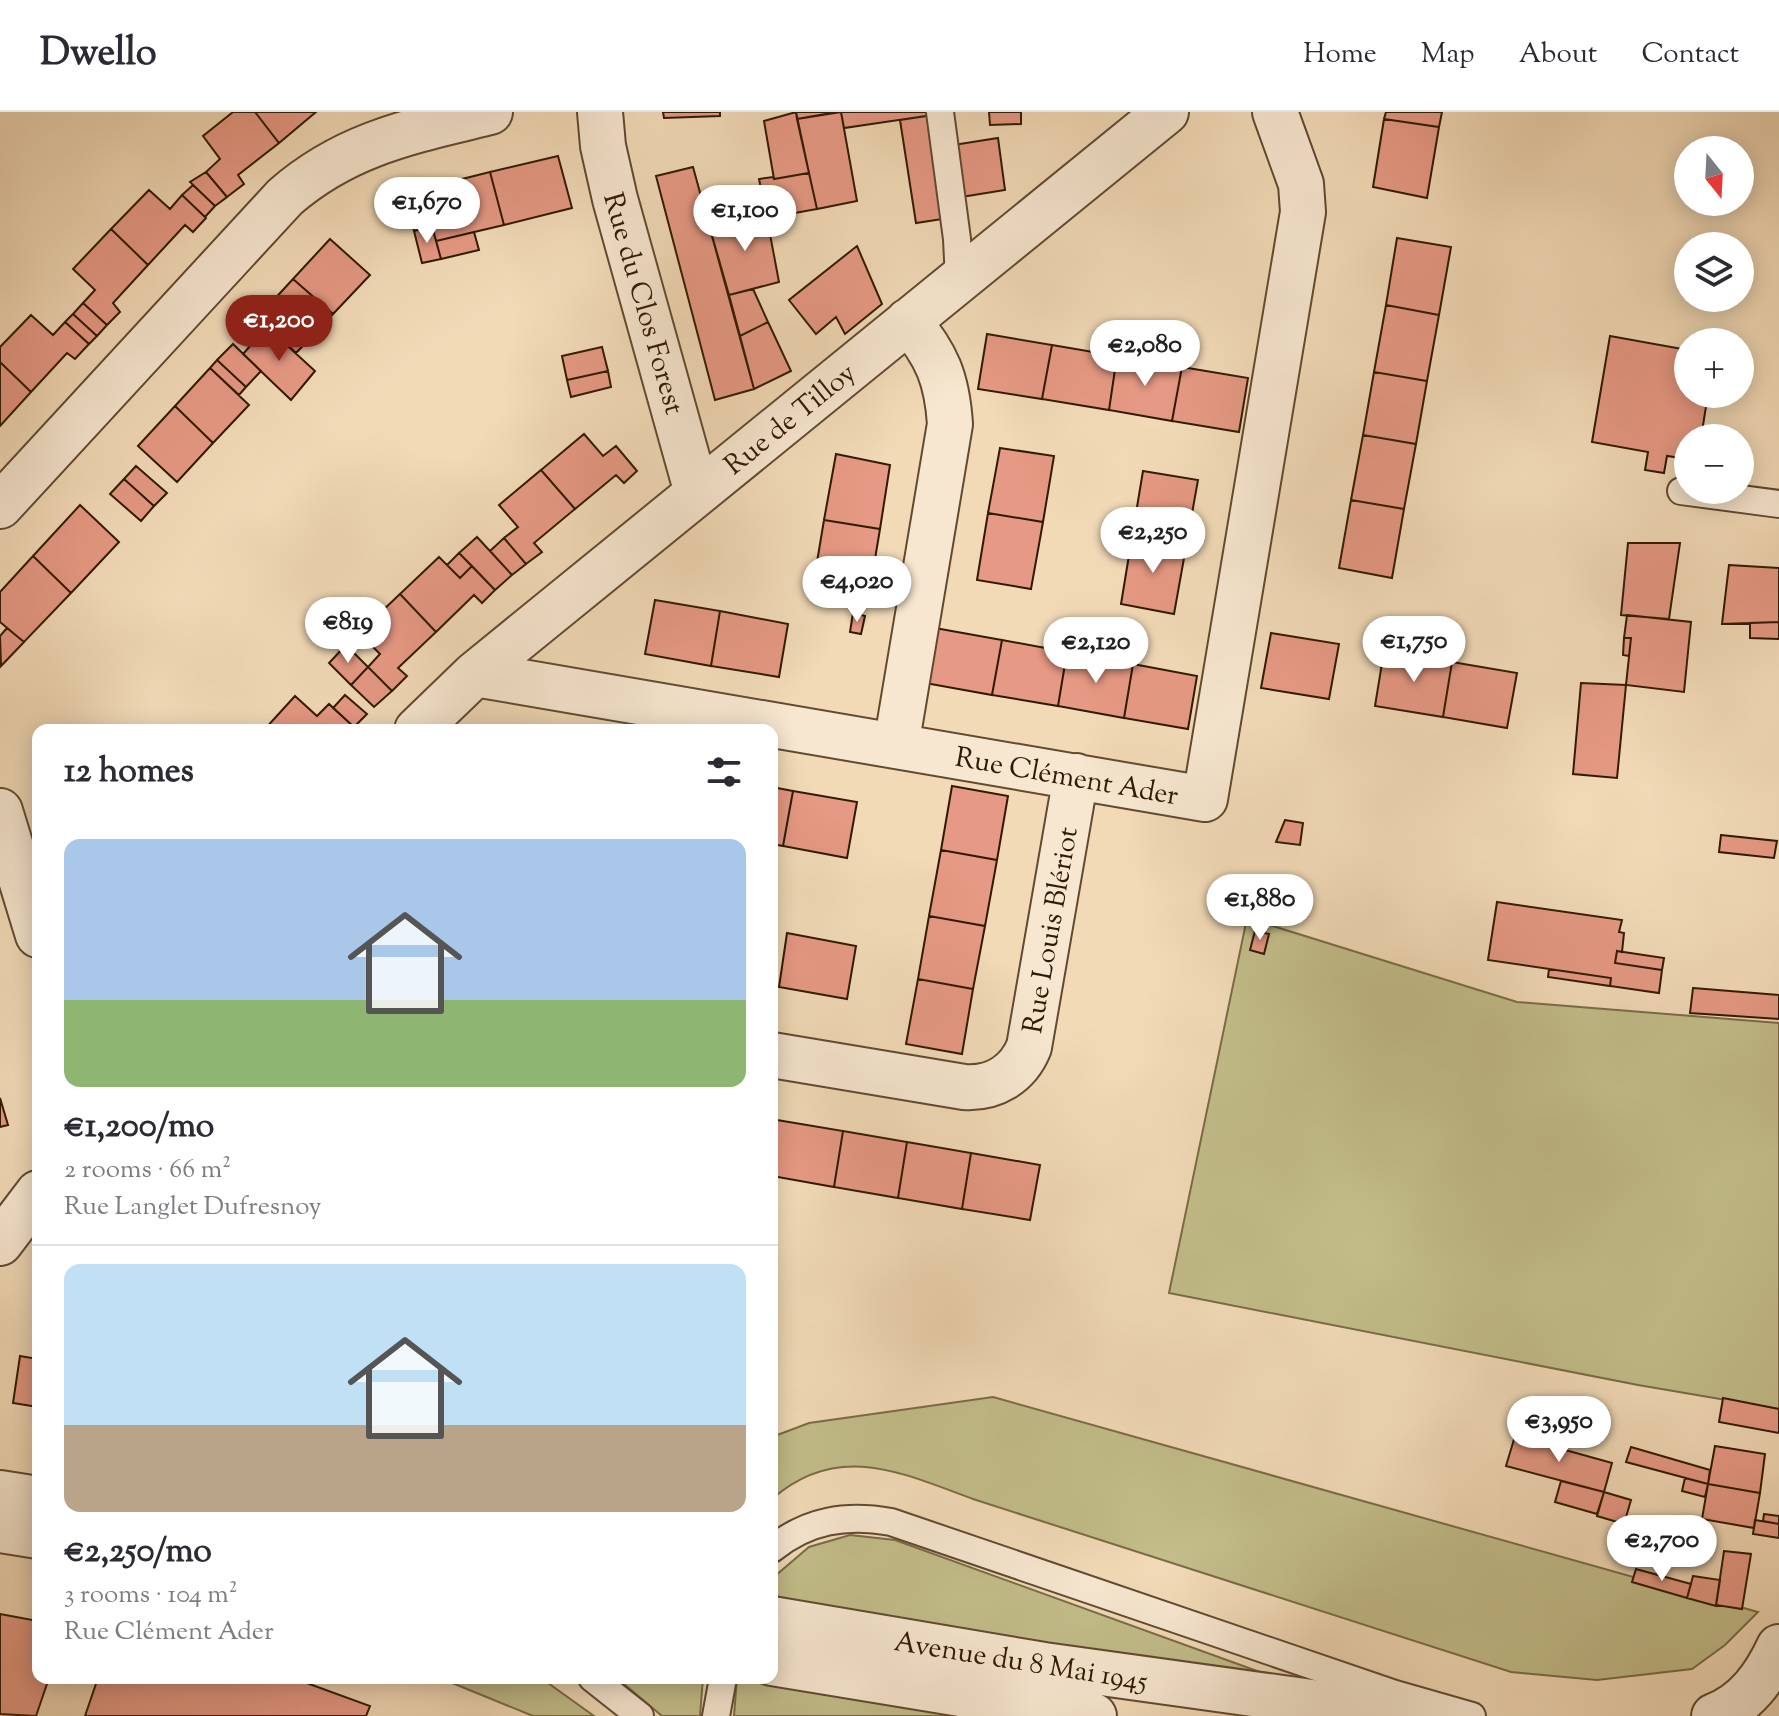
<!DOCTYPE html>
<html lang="en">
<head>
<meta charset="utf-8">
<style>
	body { margin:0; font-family:"Sorts Mill Goudy",serif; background:#f7f7f7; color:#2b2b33; height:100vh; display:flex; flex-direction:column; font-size:30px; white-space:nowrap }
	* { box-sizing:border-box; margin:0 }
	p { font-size:26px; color:#7c7c81 }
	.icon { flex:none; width:44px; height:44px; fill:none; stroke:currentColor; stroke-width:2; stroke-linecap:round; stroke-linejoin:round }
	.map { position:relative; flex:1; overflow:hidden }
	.details { position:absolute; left:32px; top:612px; width:746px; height:960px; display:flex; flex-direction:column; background:#fff; border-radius:16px; box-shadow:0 4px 20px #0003 }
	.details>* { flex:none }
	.needle { width:52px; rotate:162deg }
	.controls { position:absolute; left:1674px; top:24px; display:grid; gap:16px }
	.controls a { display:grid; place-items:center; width:80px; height:80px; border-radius:50%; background:#fff; box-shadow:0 4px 20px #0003; font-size:40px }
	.price { position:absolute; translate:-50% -68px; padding:0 18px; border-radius:28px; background:#fff; color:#222; font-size:26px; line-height:52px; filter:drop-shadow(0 2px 4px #0008) }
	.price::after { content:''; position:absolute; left:50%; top:48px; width:24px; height:18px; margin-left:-12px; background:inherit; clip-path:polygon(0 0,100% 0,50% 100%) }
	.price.selected { background:#8f2418; color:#fff }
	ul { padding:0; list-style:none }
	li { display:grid; align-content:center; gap:16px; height:424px; padding:0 32px }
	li+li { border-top:2px solid #e1e1e2 }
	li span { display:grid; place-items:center; height:248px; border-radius:16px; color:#555 }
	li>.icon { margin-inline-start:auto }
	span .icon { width:144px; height:144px; fill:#fffc; stroke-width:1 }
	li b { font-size:34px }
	h2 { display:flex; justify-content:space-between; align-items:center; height:96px; padding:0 32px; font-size:34px }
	header { display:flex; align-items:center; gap:48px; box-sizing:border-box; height:112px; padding:0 40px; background:#fff; border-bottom:2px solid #e1e1e2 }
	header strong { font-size:38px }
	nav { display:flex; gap:44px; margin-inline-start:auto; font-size:28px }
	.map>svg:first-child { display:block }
	.green { fill:#c2bd89; stroke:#7a6c46; stroke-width:2 }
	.building { fill:#e69984; stroke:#311a03; stroke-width:2 }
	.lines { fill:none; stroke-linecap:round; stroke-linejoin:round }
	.service-casing { stroke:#614a30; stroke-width:30 }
	.minor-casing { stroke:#614a30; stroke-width:48 }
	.service { stroke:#f7e7d0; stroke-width:26 }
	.minor { stroke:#f7e7d0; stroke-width:44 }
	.labels { text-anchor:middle; stroke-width:6; stroke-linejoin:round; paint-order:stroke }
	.street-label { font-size:28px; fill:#311a03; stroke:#f7e7d0 }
</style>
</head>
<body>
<header>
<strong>Dwello</strong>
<nav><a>Home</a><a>Map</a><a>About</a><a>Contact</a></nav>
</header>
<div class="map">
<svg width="1779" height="1604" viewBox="0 0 1779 1604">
	<rect width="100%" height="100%" fill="#f2dab7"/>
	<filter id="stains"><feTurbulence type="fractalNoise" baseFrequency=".0025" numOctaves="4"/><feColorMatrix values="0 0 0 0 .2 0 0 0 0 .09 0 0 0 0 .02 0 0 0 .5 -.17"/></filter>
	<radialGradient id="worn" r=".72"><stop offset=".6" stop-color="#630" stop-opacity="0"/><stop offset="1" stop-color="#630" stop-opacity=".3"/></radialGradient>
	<path class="green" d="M 1247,806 L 1517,890 L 1779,911 L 1779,1297 L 1638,1273 L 1169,1181 Z
		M 993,1285 L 1758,1500 L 1725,1533 L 1692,1557 L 1597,1568 L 1511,1560 L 973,1387 C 902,1361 838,1329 772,1387 L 772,1325 L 809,1311 Z
		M 850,1423 L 895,1428 L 1293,1572 L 772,1490 L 775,1464 L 809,1435 Z
		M 440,1566 L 541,1566 L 594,1604 L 533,1604 Z
		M 617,1566 L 703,1566 L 700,1604 L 662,1604 Z
		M 737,1566 L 772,1566 L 973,1604 L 734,1604 Z"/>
	<path class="building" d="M 233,0 L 255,0 L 279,31 L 238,63 L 244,72 L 227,85 L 206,60 L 220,47 L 203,24 Z
		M 255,0 L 316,0 L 279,31 Z
		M 663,0 L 720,0 L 720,4 L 664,6 Z
		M 796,0 L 809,61 L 774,67 L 764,9 Z
		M 796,0 L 837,0 L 797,7 Z
		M 841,0 L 857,89 L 817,97 L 797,7 Z
		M 841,0 L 933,0 L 933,3 L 844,16 Z
		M 989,0 L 1021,0 L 1021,12 L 990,13 Z
		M 1386,0 L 1442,0 L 1439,15 L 1384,7 Z
		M 933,3 L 949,106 L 916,111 L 900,8 Z
		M 1384,7 L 1439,15 L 1427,86 L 1373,75 Z
		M 998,26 L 1005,78 L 955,86 L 947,34 Z
		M 558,44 L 572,96 L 504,113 L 490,60 Z
		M 693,55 L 754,277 L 715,288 L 656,64 Z
		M 206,60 L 227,85 L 215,94 L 190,70 Z
		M 490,60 L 504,113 L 436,129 L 422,77 Z
		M 809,61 L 817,97 L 767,106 L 759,67 L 773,65 L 774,67 Z
		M 193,73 L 215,94 L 205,105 L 182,83 Z
		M 422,77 L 432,114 L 414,119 L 405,83 Z
		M 149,78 L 170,97 L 182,83 L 206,106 L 193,120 L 185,113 L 148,153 L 111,117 Z
		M 766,101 L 779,170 L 729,183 L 709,113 Z
		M 432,114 L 441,147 L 422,151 L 414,119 Z
		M 111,117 L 148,153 L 113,191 L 120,200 L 107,213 L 83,191 L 95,178 L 73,157 Z
		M 474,120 L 479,138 L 441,147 L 436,129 Z
		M 1397,126 L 1451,135 L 1439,203 L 1386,193 Z
		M 330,127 L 370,163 L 333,202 L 293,167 Z
		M 857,134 L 882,192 L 845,222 L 836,205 L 816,222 L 789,188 Z
		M 293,167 L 333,202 L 296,241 L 258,205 Z
		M 753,177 L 768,210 L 740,224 L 729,183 Z
		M 83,191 L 107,213 L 97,224 L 73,202 Z
		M 1386,193 L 1439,203 L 1427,269 L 1374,260 Z
		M 73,202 L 97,224 L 89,232 L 65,210 Z
		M 31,203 L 53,223 L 65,210 L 89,232 L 75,247 L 67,241 L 31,280 L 0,250 L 0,235 Z
		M 768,210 L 791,259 L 754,277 L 740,224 Z
		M 267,215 L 315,259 L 291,288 L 243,242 Z
		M 987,222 L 1052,233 L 1042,287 L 978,277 Z
		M 1610,224 L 1688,238 L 1688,282 L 1708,282 L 1701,326 L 1688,326 L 1688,347 L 1667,344 L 1664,361 L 1645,358 L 1648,340 L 1592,330 Z
		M 233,232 L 261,259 L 246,275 L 217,248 Z
		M 1052,233 L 1117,244 L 1109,298 L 1042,287 Z
		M 602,235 L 608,259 L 567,268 L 562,244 Z
		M 1117,244 L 1182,255 L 1172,309 L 1109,298 Z
		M 217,248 L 246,275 L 239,283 L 210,256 Z
		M 0,250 L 31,280 L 0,314 Z
		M 1182,255 L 1248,266 L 1239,320 L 1172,309 Z
		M 210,256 L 249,293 L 213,331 L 175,294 Z
		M 608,259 L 611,275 L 571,285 L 567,268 Z
		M 1374,260 L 1427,269 L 1416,332 L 1363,323 Z
		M 175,294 L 213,331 L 177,370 L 138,334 Z
		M 584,322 L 603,344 L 616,334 L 637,359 L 624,371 L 616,363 L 575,397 L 541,358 Z
		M 1363,323 L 1416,332 L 1404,397 L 1351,388 Z
		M 1000,336 L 1054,344 L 1043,410 L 988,401 Z
		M 836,342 L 890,353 L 880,417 L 824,408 Z
		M 136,354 L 167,381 L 154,394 L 124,367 Z
		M 541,358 L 575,397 L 534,431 L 542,440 L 526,452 L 504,426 L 518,415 L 499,393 Z
		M 1143,359 L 1198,368 L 1186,435 L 1132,425 Z
		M 124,367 L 154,394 L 141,409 L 110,382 Z
		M 1351,388 L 1404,397 L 1392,466 L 1339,456 Z
		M 80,393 L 119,430 L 71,481 L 33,444 Z
		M 988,401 L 1043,410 L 1031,477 L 977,468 Z
		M 824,408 L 880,417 L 869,483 L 813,474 Z
		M 477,425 L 512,463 L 495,478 L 459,441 Z
		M 1132,425 L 1186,435 L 1174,502 L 1121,492 Z
		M 504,426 L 526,452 L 512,463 L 490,439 Z
		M 1628,431 L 1680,431 L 1669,507 L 1621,503 Z
		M 459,441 L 472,454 L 460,466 L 447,453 Z
		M 33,444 L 71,481 L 24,530 L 0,510 L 0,480 Z
		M 439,445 L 460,466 L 472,454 L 495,478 L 482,491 L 474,483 L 436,520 L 400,482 Z
		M 1729,453 L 1779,456 L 1779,510 L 1722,512 Z
		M 400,482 L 436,520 L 398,556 L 407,564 L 392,579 L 368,555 L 380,542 L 359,521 Z
		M 655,488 L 720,499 L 711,554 L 645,542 Z
		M 720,499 L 788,512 L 779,565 L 711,554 Z
		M 853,501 L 865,504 L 861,522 L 850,520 Z
		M 1627,503 L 1691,510 L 1684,580 L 1626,573 L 1631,526 L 1624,526 Z
		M 1779,510 L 1779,527 L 1750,526 L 1750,511 Z
		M 7,516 L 24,530 L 1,554 L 0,524 Z
		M 935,516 L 1002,528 L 992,583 L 925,571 Z
		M 1271,521 L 1339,532 L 1329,587 L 1261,576 Z
		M 1624,526 L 1631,526 L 1629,544 L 1623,543 Z
		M 1002,528 L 1067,540 L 1058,594 L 992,583 Z
		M 346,533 L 368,555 L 351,573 L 329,551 Z
		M 1384,539 L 1452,550 L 1443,605 L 1375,594 Z
		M 1067,540 L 1133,552 L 1124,606 L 1058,594 Z
		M 1452,550 L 1517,561 L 1507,616 L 1443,605 Z
		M 1133,552 L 1197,564 L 1188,617 L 1124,606 Z
		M 368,555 L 392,579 L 374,595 L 351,573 Z
		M 1581,571 L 1626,573 L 1617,666 L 1573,662 Z
		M 345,583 L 367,602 L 354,615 L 333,596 Z
		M 295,584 L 317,604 L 329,592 L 354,615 L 351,618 L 264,618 Z
		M 952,674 L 1008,684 L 997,748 L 941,738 Z
		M 772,675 L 793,679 L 783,734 L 772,732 Z
		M 793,679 L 857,690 L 847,746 L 783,734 Z
		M 1285,708 L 1303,711 L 1300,733 L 1276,730 Z
		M 1721,723 L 1777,729 L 1774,746 L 1719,740 Z
		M 941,738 L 997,748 L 985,814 L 929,804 Z
		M 1497,790 L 1622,808 L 1619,820 L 1624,821 L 1622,840 L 1617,839 L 1615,851 L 1662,858 L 1659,881 L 1610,874 L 1611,866 L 1488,848 Z
		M 929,804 L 985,814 L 973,877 L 918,867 Z
		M 1255,819 L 1269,822 L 1264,842 L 1250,838 Z
		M 787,821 L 856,834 L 847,887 L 779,875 Z
		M 1617,839 L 1664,846 L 1662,858 L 1615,851 Z
		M 1549,857 L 1611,866 L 1610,874 L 1548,865 Z
		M 918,867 L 973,877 L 962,942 L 906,932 Z
		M 1693,876 L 1779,883 L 1779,907 L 1690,901 Z
		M 0,986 L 8,1013 L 0,1015 Z
		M 777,1008 L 843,1019 L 834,1075 L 772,1064 L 772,1034 Z
		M 843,1019 L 907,1030 L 898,1086 L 834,1075 Z
		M 907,1030 L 971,1041 L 962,1097 L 898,1086 Z
		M 971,1041 L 1040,1053 L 1030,1108 L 962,1097 Z
		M 20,1244 L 38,1247 L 38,1295 L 13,1291 Z
		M 1723,1286 L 1779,1297 L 1779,1321 L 1719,1310 Z
		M 1515,1324 L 1612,1351 L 1604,1380 L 1506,1354 Z
		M 1715,1334 L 1765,1342 L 1760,1381 L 1708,1372 Z
		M 1631,1335 L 1710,1358 L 1708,1372 L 1626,1350 Z
		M 1685,1366 L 1708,1372 L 1705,1385 L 1682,1379 Z
		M 1561,1369 L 1604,1380 L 1597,1402 L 1555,1390 Z
		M 1708,1372 L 1760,1381 L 1754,1416 L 1702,1407 Z
		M 1604,1380 L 1631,1388 L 1624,1412 L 1597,1404 Z
		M 1764,1402 L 1779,1404 L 1779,1412 L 1763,1409 Z
		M 1755,1408 L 1779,1412 L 1779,1426 L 1753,1422 Z
		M 1724,1439 L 1751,1442 L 1742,1497 L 1716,1493 Z
		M 1636,1457 L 1691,1472 L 1687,1486 L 1632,1470 Z
		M 1693,1464 L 1720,1468 L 1716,1494 L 1687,1486 Z
		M 0,1502 L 38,1509 L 38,1566 L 49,1566 L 36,1604 L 0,1602 Z
		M 98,1566 L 293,1566 L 370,1594 L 366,1604 L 85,1604 Z"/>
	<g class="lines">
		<g class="service-casing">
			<path id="service" d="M 940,0 L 957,127 L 959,168
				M 1681,379 L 1779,392
				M 772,1437 C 808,1408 846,1402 891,1410 L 1395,1582 L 1472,1604
				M 592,1566 L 640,1604
				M 716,1604 L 723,1566"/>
		</g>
		<g class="minor-casing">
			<path id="minor" d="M 600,0 L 603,34 L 615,87 L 697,381
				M 0,394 L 285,85 C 347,31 413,19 490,0
				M 475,562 L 1205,687 L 1303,100 L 1301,72 L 1275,0
				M 417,618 L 475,562 L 1166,0
				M 896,634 L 950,312 C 947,267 937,243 908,209
				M 0,699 L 38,823
				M 772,943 L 964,975 C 994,977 1018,962 1029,935 L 1076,664
				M 0,1131 L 38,1081
				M 0,1381 L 38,1387
				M 0,1418 L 38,1424
				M 772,1507 L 1044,1553 L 1412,1604
				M 772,1551 L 1094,1604
				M 1714,1604 C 1746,1592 1765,1565 1779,1535"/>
		</g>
		<use href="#service" class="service"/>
		<use href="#minor" class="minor"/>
	</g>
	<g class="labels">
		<g class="street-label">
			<text transform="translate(645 191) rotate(74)" y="10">Rue du Clos Forest</text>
			<text transform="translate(789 306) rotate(-39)" y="10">Rue de Tilloy</text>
			<text transform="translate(1067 663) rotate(10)" y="10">Rue Clément Ader</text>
			<text transform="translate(1049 818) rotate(-80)" y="10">Rue Louis Blériot</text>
			<text transform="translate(1021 1548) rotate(9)" y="10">Avenue du 8 Mai 1945</text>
		</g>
	</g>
	<rect width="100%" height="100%" filter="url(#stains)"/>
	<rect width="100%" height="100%" fill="url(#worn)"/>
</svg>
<div class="controls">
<a><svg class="needle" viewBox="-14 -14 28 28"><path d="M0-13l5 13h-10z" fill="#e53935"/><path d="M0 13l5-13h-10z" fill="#7c7c81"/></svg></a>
<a><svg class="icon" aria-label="layers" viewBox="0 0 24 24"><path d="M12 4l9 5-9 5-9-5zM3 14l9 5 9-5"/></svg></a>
<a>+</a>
<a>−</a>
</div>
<b class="price" style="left:427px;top:133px">€1,670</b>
<b class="price" style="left:745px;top:141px">€1,100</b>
<b class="price selected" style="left:279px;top:251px">€1,200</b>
<b class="price" style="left:1145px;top:276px">€2,080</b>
<b class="price" style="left:1153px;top:463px">€2,250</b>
<b class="price" style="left:857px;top:512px">€4,020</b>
<b class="price" style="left:348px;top:553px">€819</b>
<b class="price" style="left:1414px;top:572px">€1,750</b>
<b class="price" style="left:1096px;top:573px">€2,120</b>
<b class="price" style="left:1260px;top:830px">€1,880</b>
<b class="price" style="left:1559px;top:1352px">€3,950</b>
<b class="price" style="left:1662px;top:1471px">€2,700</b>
<section class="details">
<h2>12 homes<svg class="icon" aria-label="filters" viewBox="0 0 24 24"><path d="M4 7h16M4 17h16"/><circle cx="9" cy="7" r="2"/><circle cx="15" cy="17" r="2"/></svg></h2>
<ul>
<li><span style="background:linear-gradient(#a9c7e8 65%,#8fb573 0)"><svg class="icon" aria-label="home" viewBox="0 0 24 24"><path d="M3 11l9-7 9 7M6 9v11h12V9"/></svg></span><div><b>€1,200/mo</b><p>2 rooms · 66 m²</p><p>Rue Langlet Dufresnoy</p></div></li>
<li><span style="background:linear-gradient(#bfe0f5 65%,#b9a48a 0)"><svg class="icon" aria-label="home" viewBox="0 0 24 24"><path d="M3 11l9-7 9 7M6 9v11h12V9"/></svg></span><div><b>€2,250/mo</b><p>3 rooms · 104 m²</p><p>Rue Clément Ader</p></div></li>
</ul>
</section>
</div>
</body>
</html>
